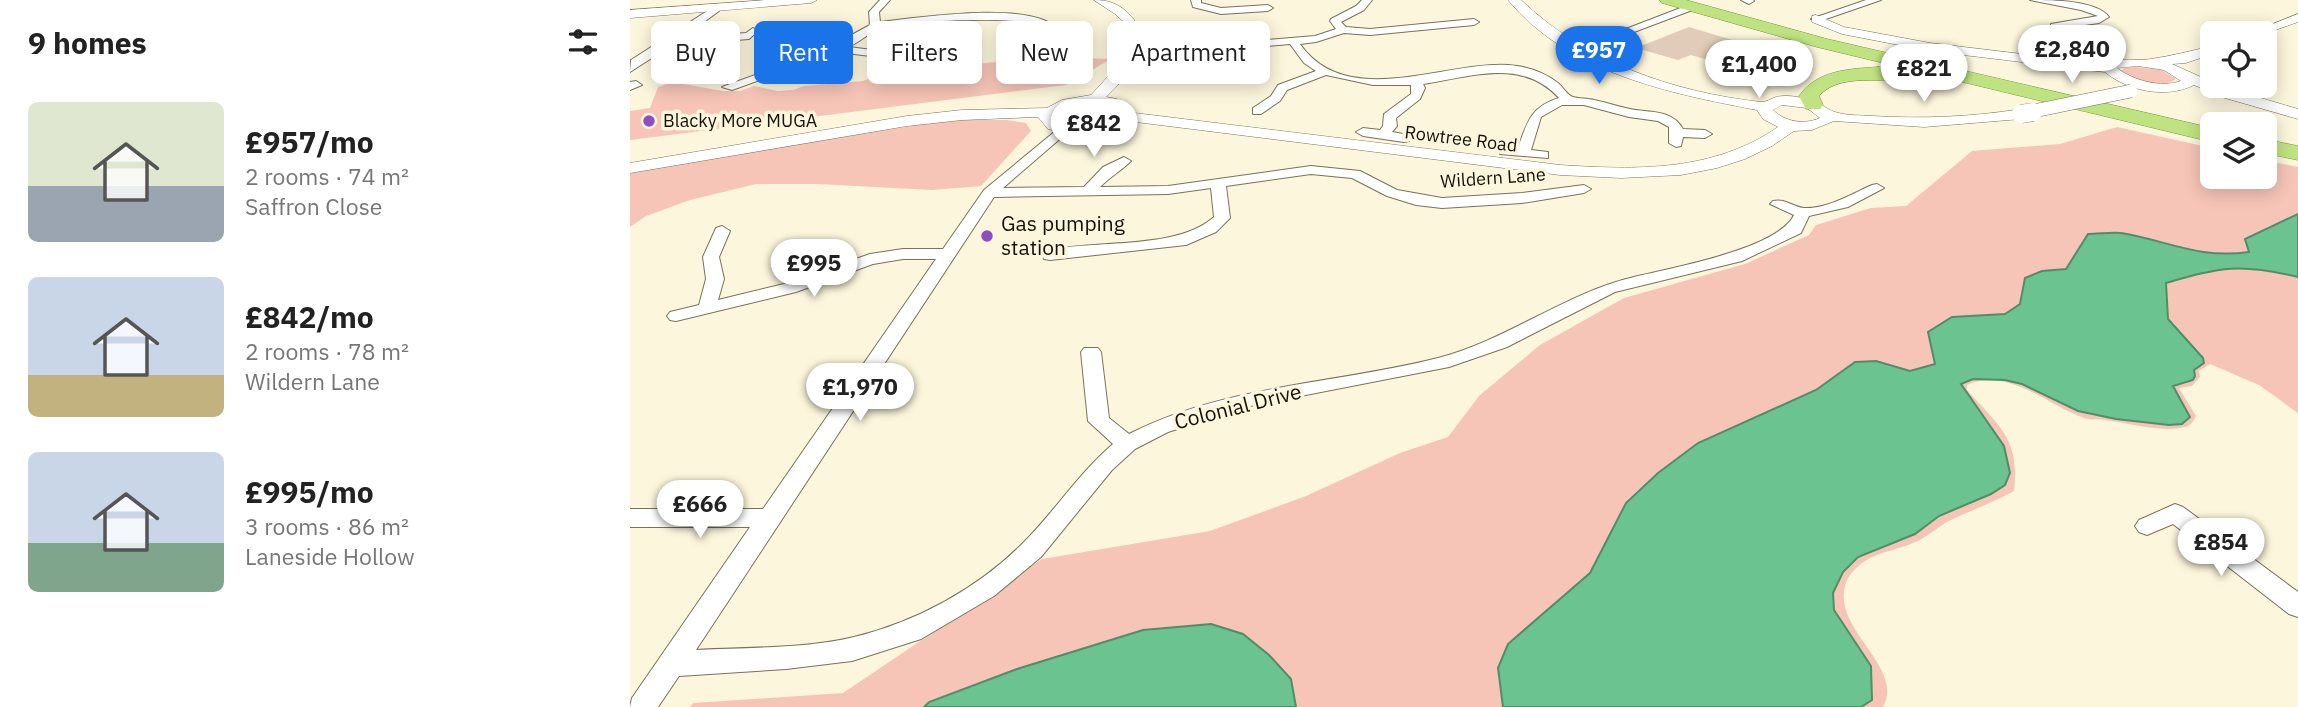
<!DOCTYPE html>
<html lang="en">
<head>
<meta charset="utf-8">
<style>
	body { margin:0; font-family:"IBM Plex Sans",sans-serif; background:#f6f6f6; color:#222; height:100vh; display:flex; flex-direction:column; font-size:26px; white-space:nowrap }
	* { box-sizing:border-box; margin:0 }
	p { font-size:23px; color:#767676 }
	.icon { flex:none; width:38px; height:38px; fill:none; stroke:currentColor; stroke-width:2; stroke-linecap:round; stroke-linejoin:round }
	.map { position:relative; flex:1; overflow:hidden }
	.sheet { display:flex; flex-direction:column; background:#fff; width:630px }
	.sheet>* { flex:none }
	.guide { position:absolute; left:21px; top:21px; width:665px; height:63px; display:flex; gap:14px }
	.controls { position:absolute; left:1570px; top:21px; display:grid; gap:14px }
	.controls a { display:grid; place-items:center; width:77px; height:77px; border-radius:10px; background:#fff; box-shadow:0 4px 18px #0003; font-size:35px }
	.price { position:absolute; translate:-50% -60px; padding:0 16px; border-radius:24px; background:#fff; color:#222; font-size:23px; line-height:46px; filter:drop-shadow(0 2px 4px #0008) }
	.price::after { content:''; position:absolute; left:50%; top:42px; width:21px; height:16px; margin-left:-10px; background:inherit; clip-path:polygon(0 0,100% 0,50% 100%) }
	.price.on { background:#1a73e8; color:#fff }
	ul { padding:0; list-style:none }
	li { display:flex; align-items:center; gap:21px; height:175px; padding:0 28px }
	li span { display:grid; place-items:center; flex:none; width:196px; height:140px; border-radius:10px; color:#555 }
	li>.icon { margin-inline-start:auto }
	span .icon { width:84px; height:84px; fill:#fffc; stroke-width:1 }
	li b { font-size:30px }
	h2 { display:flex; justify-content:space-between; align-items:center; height:84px; padding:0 28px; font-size:30px }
	.tag { padding:0 24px; border-radius:10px; background:#fff; box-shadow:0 4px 18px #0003; font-size:24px; line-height:63px }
	.tag.on { background:#1a73e8; color:#fff }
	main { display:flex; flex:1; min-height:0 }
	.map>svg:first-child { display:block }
	.green { fill:#f6c5b7 }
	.water { fill:#6bc38f; stroke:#518e67; stroke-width:2 }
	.building { fill:#e0ccb8 }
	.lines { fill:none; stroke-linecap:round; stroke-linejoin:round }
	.minor-casing { stroke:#78725b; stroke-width:2 }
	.tertiary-casing { stroke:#78725b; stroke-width:1 }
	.trunk-casing { stroke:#799542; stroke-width:1 }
	.minor { fill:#fff; fill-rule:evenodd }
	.tertiary { fill:#fff; fill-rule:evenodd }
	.trunk { fill:#bfe380; fill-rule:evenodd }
	.tertiary-bridge-far1-casing { stroke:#78725b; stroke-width:14; stroke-linecap:butt }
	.tertiary-bridge-casing { stroke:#78725b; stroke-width:19; stroke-linecap:butt }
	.tertiary-bridge-far1 { stroke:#fff; stroke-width:13 }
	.tertiary-bridge { stroke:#fff; stroke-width:18 }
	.poi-dot { fill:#8e4dc2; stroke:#fcf6dc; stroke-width:2.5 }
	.labels { text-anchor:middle; stroke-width:7; stroke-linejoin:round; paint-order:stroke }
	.far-poi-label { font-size:18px; fill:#141209; stroke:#fcf6dc; text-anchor:start }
	.far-street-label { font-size:18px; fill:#141209; stroke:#fcf6dc }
	.poi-label { font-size:21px; fill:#141209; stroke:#fcf6dc; text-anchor:start }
	.street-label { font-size:21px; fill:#141209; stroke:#fcf6dc }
</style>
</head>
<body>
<main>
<section class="sheet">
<h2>9 homes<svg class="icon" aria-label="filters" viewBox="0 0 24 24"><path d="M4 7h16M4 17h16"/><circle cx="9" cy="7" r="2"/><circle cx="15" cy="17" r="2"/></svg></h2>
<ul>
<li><span style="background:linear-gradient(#dfe7d0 60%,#9aa5b1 0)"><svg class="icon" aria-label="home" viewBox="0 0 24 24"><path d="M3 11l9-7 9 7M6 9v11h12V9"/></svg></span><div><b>£957/mo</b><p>2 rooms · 74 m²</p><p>Saffron Close</p></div></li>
<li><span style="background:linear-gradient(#c9d6e8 70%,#c2b280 0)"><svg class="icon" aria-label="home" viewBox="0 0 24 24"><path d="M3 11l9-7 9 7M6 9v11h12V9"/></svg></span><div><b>£842/mo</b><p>2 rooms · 78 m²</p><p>Wildern Lane</p></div></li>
<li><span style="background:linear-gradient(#c9d6e8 65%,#7fa58c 0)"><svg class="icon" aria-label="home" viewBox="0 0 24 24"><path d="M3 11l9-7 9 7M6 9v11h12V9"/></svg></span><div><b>£995/mo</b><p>3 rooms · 86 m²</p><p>Laneside Hollow</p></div></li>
</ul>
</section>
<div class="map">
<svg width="1668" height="707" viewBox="0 0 1668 707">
	<rect width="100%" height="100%" fill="#fcf6dc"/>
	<path class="green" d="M 419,57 L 481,59 L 436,85 L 0,140 L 0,111 L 20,108 L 28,87 L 42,82 L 93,91 L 110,91 L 124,86 L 148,91 L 163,90 L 174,86 L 233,81 L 249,73 Z
		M 1498,66 L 1532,70 L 1546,79 C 1533,90 1507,80 1494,73 L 1492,70 Z
		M 469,105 L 476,109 L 475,112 C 464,122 439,128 429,116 C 438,105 455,103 469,105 Z
		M 319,120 L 377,120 L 396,123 L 401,131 L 351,186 L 302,190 L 188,184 L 126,184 L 60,200 L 16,216 L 0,227 L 0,171 Z
		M 1487,127 L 1582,148 L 1582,177 L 1634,177 L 1635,160 L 1668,167 L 1668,413 L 1629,385 L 1580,364 L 1569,371 L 1570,377 L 1562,386 L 1549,388 L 1566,416 C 1564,421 1561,425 1555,427 C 1535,433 1496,423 1475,420 C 1468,418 1461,421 1454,418 C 1417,405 1379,367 1337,385 L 1337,390 C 1370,427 1390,439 1384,491 C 1364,502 1342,510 1321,520 C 1310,525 1301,534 1290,540 C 1272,549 1251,551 1235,561 C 1227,566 1217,576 1215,586 C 1203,630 1275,667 1253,707 L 60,707 L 63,703 L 213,693 L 412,559 L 580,531 L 676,496 L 770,453 L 818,437 L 849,396 L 910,345 L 994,298 L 1115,264 L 1179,235 L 1186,225 L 1241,208 L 1276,206 L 1342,151 L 1430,144 Z"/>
	<path class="water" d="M 1668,214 L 1668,277 C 1610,263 1592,267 1536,283 L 1538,319 L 1573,358 L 1574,363 L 1564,370 L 1565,376 L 1563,380 L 1543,386 L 1560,417 L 1552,424 L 1539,425 L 1486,419 L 1448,411 L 1392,384 L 1375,380 L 1343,379 L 1331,384 L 1374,446 L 1380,473 L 1375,485 L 1361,494 L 1309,516 L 1285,534 L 1228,557 L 1213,572 L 1203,593 L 1204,610 L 1241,666 L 1242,700 L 1231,707 L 873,707 L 868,668 L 878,644 L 960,573 L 996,503 L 1028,473 L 1068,443 L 1186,390 L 1225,362 L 1246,361 L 1280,371 L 1305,364 L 1298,332 L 1322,317 L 1375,314 L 1390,304 L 1395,278 L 1412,271 L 1436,269 L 1458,234 C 1469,234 1480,232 1491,233 C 1539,241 1568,259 1619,252 L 1615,239 Z
		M 581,624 L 613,634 L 639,655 L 661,679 L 666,707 L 294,707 L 299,702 L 387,669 L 513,630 Z"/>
	<path class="building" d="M 1059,27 L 1129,48 L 1118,52 L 1144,60 L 1118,72 L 1061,55 L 1048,60 L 1006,48 Z"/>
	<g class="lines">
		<g class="minor-casing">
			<path id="minor" d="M 250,0 L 260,0 L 249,12 L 250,22 C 288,18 400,0 428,29 L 453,25 L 458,28 L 434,34 L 436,38 L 431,41 C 419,36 413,26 399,23 C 376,17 266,20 247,30 C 238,34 229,42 219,47 L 257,52 L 314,48 L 320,51 L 314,54 L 257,58 L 208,52 L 102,90 L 92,87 L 194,50 L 240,25 L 239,12 Z
				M 561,0 L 571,0 L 571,3 L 591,8 L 638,5 L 643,8 L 638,11 L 591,14 L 563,7 Z
				M 732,0 L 742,0 L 734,10 L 711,22 L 716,27 L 740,29 L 844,19 L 849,22 L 844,25 L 740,35 L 714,33 L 686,42 L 670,44 C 717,111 814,61 878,65 C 895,66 914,72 928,83 C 933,87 937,95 943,97 C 949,99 957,98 964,100 C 976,102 988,107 1000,109 C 1019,113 1042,109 1053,129 L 1075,130 L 1082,134 L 1075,138 L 1053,137 L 1051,146 L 1046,147 L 1039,143 L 1039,127 L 1028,121 L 999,117 L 954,105 L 932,105 L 911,117 L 901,150 L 918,152 L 918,158 L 870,154 L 870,148 L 888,148 C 897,123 900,107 929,98 C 892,57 840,77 793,84 L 795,88 L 790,99 L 766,118 L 767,126 L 762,132 L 779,135 L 779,141 L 774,142 L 733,136 L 726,132 L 733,128 L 750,130 L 753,126 L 754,114 L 781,94 L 781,85 L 743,85 L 696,75 L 657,90 L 650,101 L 631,114 L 623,114 L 623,108 L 641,96 L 648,85 L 686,71 L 674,63 L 660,44 L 505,57 L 499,54 L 505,51 L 685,36 L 706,29 L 700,21 L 701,19 L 726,6 Z
				M 1111,0 L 1123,0 L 1124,1 L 1119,4 Z
				M 1236,0 L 1251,0 L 1190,21 L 1181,19 Z
				M 1400,0 C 1420,0 1467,0 1479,17 L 1469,23 L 1425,29 L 1421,28 L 1421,24 L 1468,16 L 1451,10 Z
				M 1061,4 L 1066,7 L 1065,9 L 951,52 L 941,50 Z
				M 85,6 L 90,9 L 89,11 L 52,38 L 116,33 L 123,28 L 128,31 L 119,39 L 42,45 L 0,72 L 1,60 Z
				M 0,82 L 6,81 L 12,85 L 0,90 Z
				M 434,124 L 441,128 L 439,131 L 373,188 L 454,187 L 473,167 L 494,157 L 501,161 C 492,170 480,177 470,187 L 538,186 L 681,166 L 730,171 L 767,190 L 812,198 L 892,193 L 954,185 L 961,189 L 954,193 L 892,203 L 812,208 L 786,205 L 757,196 L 722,178 L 681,174 L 596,186 L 600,218 L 586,232 L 556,245 L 420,260 L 414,259 L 412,255 L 414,251 C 464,239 546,251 584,217 L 581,188 L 538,194 L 364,197 L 66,650 C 117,647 174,649 224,637 C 286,622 349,588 394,542 C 425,511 449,473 483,444 L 458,421 L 451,352 L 454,348 L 468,348 L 471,352 L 479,418 L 499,434 C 595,385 705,384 808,358 C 878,340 935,293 1004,277 C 1041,268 1148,249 1164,215 L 1140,204 L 1143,201 C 1155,198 1163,207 1174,208 C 1197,209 1222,194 1242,185 L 1247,184 L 1254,188 L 1218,207 L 1179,216 L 1171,233 L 1112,261 L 985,292 L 877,347 L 819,367 L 620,406 L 538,432 L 505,449 L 482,470 L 411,557 L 364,596 L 291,639 L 222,661 L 156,669 L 49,676 L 28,707 L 0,707 L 2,698 L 120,527 L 0,527 L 0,509 L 133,509 L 306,259 L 273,259 L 243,264 L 166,292 L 46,321 L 40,320 L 37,316 L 40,312 L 69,305 L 76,279 L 73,257 L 86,228 L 92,226 L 100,231 L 89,257 L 94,279 L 88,300 L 154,284 L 240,254 L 273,249 L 313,249 L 354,190 Z
				M 1545,504 L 1553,507 L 1668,592 L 1668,617 L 1659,614 L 1543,524 L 1517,535 L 1509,532 L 1505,526 L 1509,520 Z"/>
		</g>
		<g class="tertiary-casing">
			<path id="tertiary" d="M 136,0 L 187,0 L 181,3 L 0,18 L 0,10 Z
				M 464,0 C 478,0 488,3 499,14 C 528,43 500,74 476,97 L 487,99 L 496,112 L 930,165 C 1007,170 1083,172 1148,127 L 1133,119 L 1127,110 C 1038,93 939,73 878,0 L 891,0 C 956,62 1042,92 1131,102 C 1137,102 1140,99 1146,97 C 1154,95 1164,96 1172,98 C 1188,100 1195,109 1205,112 C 1217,116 1231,115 1242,116 C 1292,119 1342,117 1391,109 L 1399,114 L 1391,119 L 1294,127 L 1204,121 L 1182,130 L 1164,131 L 1142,146 L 1115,159 L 1087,168 L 1051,175 L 991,178 L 930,175 L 490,120 C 469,134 442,135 418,129 L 408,117 L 332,120 L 277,126 L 0,173 L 0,163 L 277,116 L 332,110 L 417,108 L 432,100 L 461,95 L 493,60 L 499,48 L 500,35 L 496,24 L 485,14 ZM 465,103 L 477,106 L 482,110 C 469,123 437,131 423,118 L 442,106 ZM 1152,105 L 1177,108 L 1190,118 C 1174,125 1155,122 1143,110 Z
				M 1668,14 L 1668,22 L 1634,34 L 1620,33 Z
				M 1186,15 L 1214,27 L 1300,43 L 1476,64 C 1491,56 1505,62 1521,59 C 1541,56 1561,51 1582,46 L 1582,54 L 1556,63 L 1542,64 L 1582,82 L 1582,86 L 1590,86 L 1668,109 L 1668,119 L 1595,98 L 1564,85 C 1537,99 1497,91 1475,72 L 1300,51 L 1212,34 L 1182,22 L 1182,16 ZM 1508,66 L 1534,70 L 1551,81 C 1531,88 1504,81 1487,68 Z"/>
		</g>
		<g class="trunk-casing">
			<path id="trunk" d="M 1030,0 L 1056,0 L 1197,39 L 1582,128 L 1582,142 L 1187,47 L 1032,3 Z
				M 1248,67 L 1271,68 L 1281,74 C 1268,89 1213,68 1189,96 L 1193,105 L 1190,109 L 1176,109 L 1169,96 C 1187,70 1219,69 1248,67 Z
				M 1634,139 L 1668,146 L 1668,160 L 1634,153 Z"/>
		</g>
		<use href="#minor" class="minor"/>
		<use href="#tertiary" class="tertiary"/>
		<use href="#trunk" class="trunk"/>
		<g class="tertiary-bridge-far1-casing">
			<path id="tertiary-bridge-far1" d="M 1394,113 L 1501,91"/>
		</g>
		<g class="tertiary-bridge-casing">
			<path id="tertiary-bridge" d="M 1391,114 L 1403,112"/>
		</g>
		<use href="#tertiary-bridge-far1" class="tertiary-bridge-far1"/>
		<use href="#tertiary-bridge" class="tertiary-bridge"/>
	</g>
	<g class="poi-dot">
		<circle cx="19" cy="121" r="7"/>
		<circle cx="357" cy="236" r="7"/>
	</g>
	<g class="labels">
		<g class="far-poi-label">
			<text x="33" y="127">Blacky More MUGA</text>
		</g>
		<g class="far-street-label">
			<text transform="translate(831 139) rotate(7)" y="6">Rowtree Road</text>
			<text transform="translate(863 178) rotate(-4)" y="6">Wildern Lane</text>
		</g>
		<g class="poi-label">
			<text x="371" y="231">Gas pumping<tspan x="371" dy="24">station</tspan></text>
		</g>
		<g class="street-label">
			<text transform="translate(608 407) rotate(-14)" y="7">Colonial Drive</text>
		</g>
	</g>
</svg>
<div class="controls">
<a><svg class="icon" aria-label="locate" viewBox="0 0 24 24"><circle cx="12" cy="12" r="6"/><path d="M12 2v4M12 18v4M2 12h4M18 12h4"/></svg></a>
<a><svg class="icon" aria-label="layers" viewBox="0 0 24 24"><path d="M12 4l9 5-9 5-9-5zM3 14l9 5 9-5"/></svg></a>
</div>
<b class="price" style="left:1442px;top:85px">£2,840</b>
<b class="price on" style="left:969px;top:86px">£957</b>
<b class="price" style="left:1129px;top:100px">£1,400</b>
<b class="price" style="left:1294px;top:104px">£821</b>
<b class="price" style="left:464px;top:159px">£842</b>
<b class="price" style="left:184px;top:299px">£995</b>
<b class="price" style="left:230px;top:423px">£1,970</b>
<b class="price" style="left:70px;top:540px">£666</b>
<b class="price" style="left:1591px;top:578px">£854</b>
<div class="guide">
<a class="tag">Buy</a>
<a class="tag on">Rent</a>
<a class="tag">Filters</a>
<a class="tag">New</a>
<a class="tag">Apartment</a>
</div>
</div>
</main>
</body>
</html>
